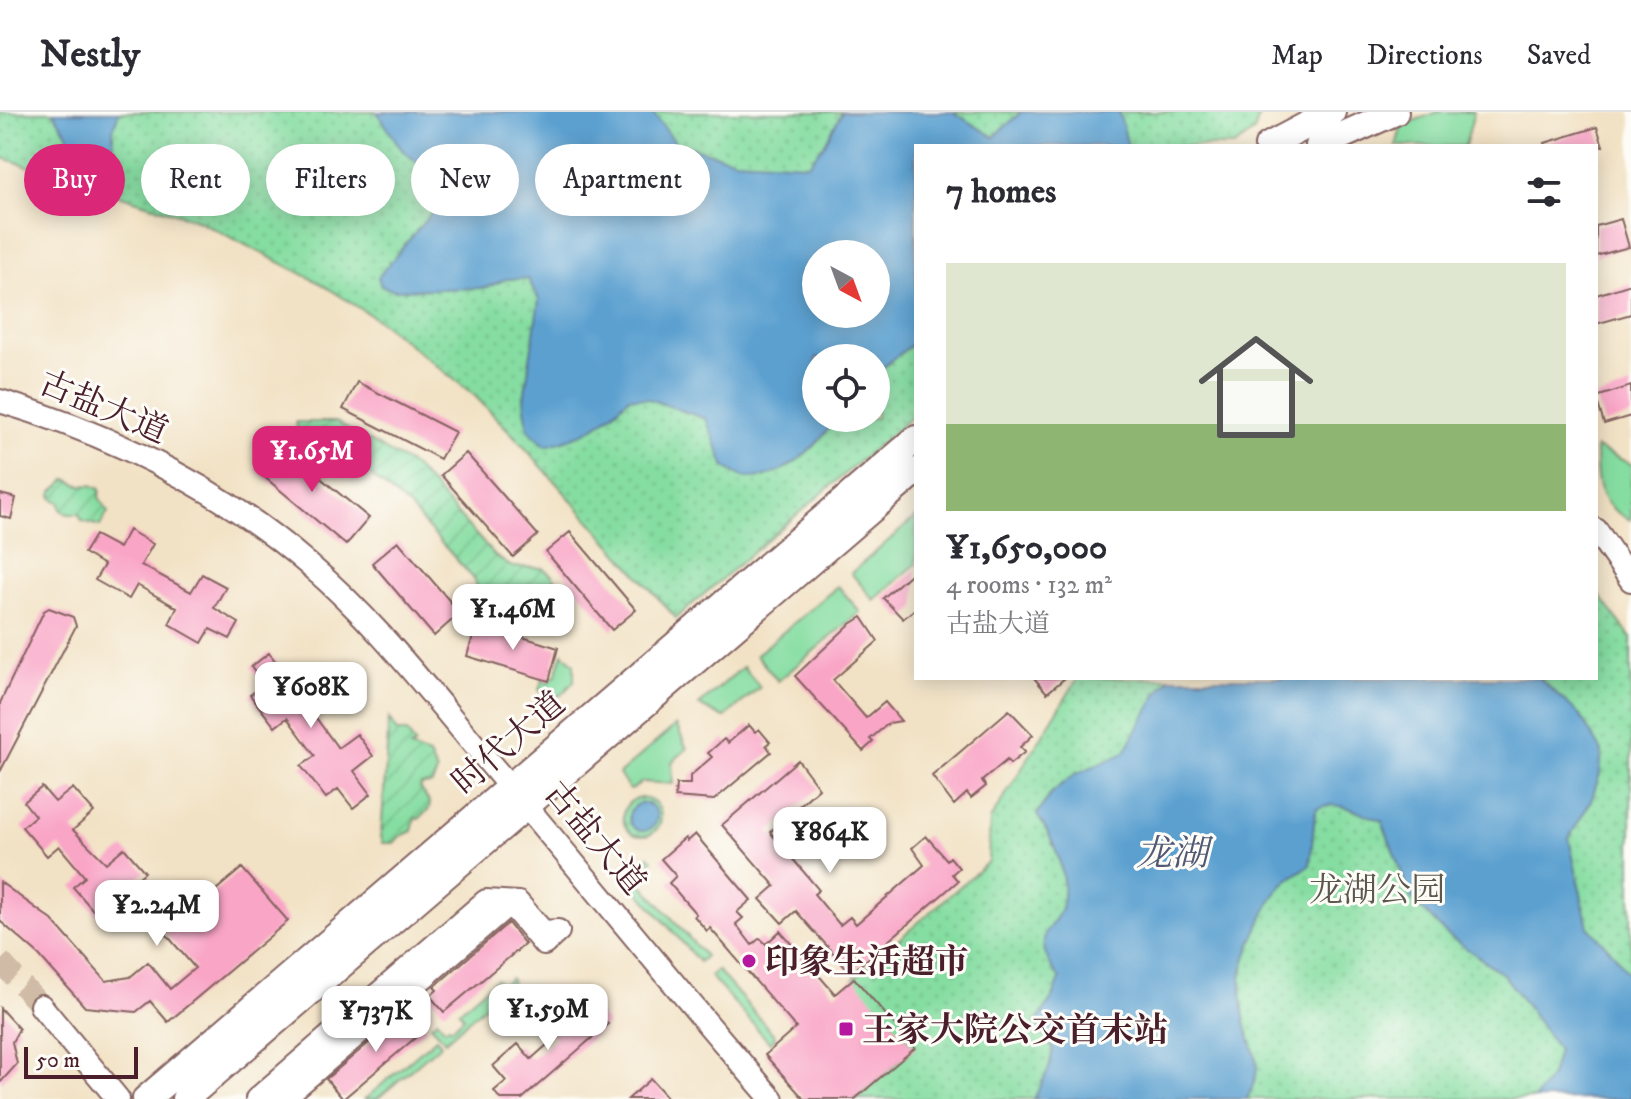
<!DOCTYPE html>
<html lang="en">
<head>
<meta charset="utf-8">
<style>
	body { margin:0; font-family:"IM FELL DW Pica","Noto Serif SC",serif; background:#f2f2f3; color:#2b2b33; height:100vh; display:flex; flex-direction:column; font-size:30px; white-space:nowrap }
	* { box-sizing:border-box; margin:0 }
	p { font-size:26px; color:#7c7c81 }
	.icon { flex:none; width:44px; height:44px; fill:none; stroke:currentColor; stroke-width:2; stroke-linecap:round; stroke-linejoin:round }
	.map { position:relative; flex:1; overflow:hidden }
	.panel { position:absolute; left:914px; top:32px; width:684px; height:536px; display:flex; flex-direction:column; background:#fff; border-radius:0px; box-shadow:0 4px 20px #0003 }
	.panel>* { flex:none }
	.top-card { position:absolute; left:24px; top:32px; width:760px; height:72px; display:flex; gap:16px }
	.needle { width:52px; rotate:139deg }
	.tools { position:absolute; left:802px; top:128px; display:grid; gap:16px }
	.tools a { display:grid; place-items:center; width:88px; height:88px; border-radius:50%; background:#fff; box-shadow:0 4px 20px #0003; font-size:40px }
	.scale { position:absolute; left:24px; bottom:20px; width:114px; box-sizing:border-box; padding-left:8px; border:4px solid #4a1f2b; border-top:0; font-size:22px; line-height:28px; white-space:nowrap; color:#4a1f2b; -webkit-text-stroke:6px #fdfcf7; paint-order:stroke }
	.price { position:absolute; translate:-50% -68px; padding:0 18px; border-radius:16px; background:#fff; color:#222; font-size:26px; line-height:52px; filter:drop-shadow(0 2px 4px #0008) }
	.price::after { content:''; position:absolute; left:50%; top:48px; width:24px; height:18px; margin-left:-12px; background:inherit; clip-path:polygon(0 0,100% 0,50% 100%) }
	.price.selected { background:#db2777; color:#fff }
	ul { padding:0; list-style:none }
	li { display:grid; align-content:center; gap:16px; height:424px; padding:0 32px }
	li span { display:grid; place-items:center; height:248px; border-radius:0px; color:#555 }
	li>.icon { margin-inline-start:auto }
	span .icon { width:144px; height:144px; fill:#fffc; stroke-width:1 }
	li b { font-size:34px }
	h2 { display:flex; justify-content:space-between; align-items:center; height:96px; padding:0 32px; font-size:34px }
	.chip { padding:0 28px; border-radius:36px; background:#fff; box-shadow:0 4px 20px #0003; font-size:28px; line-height:72px }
	.chip.selected { background:#db2777; color:#fff }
	header { display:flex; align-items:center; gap:48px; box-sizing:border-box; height:112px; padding:0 40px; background:#fff; border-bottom:2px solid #e1e1e2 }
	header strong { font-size:38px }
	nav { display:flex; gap:44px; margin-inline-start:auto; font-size:28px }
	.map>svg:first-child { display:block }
	.grass { fill:#85dda1; stroke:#687e66; stroke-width:2 }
	.park { fill:url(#park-dots); stroke:#687e66; stroke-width:2; fill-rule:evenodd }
	.garden { fill:url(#garden-furrows); stroke:#687e66; stroke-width:2 }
	.water { fill:#5ba0d0; stroke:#52607e; stroke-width:2; fill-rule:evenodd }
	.building { fill:#f9a5c6 }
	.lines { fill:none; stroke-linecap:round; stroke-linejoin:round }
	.minor-tunnel { stroke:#d0bba6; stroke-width:22; stroke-dasharray:22 11; stroke-linecap:butt }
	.minor-casing { stroke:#856361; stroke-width:26 }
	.major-casing { stroke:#856361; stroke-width:30 }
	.minor { stroke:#fff; stroke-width:22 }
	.major { stroke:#fff; stroke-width:26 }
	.poi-dot { fill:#b5179e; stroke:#fdfcf7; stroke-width:3 }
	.labels { text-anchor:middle; stroke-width:6; stroke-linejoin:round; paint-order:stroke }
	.street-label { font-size:34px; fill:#4a1f2b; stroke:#fdfcf7 }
	.park-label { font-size:34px; fill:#5c584e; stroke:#fdfcf7 }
	.poi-label { font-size:34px; font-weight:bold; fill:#4a1f2b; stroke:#fdfcf7; text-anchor:start }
	.water-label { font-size:36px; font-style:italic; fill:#525975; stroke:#fdfcf7 }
</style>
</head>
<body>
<header>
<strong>Nestly</strong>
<nav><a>Map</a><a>Directions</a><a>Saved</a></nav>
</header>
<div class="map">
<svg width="1631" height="987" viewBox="0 0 1631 987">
	<defs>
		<pattern id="park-dots" width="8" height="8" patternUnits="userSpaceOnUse" patternTransform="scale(2)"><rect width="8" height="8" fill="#85dda1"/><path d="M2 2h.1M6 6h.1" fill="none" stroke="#74bd8b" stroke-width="1.8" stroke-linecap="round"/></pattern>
		<pattern id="garden-furrows" width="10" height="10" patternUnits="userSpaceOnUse" patternTransform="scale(2)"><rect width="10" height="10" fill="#85dda1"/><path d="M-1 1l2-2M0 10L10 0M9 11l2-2" fill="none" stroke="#74bd8b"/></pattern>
	</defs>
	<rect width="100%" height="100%" fill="#fdfcf7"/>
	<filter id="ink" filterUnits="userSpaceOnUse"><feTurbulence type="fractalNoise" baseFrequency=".0125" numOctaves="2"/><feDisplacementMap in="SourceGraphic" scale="16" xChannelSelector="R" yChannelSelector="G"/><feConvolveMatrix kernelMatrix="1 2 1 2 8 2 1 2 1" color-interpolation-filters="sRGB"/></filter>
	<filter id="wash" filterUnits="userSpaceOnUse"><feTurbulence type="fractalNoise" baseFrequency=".006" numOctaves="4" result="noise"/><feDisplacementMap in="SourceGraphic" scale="32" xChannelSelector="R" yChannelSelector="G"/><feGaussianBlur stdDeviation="1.8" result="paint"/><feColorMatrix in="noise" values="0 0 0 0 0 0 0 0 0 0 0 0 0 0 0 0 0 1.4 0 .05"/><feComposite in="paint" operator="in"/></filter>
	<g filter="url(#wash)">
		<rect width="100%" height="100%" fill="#f2e2c5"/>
		<path class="grass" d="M 1438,0 L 1474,0 L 1465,34 L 1396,34 L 1402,13 Z
			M 1596,336 L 1631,352 L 1631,408 C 1596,393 1596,369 1596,336 Z
			M 916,405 L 916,452 L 874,488 L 851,461 Z
			M 838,474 L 860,500 L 778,569 L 756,543 Z
			M 563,541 L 574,552 L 574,569 L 561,583 L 548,585 L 539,578 L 543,567 L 547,571 L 556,563 Z
			M 743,555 L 760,575 L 724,606 L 699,593 Z
			M 676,613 L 687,637 L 672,650 L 673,672 L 642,670 L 631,678 L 628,676 L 619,662 Z
			M 649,744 L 653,748 L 635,764 L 705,844 L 699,850 L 625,764 Z
			M 717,858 L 775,924 L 772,930 L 769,930 L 710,864 Z
			M 510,866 L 512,870 L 445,929 L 431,913 L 437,908 L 445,917 L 449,914 L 452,916 L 464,905 L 459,899 L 496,867 L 502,873 Z
			M 436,926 L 441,932 L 377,987 L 365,987 Z"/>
		<path class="park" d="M 0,0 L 1260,0 L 1254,20 L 1234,34 L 916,34 L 916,301 L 676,506 L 519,329 L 475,284 L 381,210 L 320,171 L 197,108 L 0,45 ZM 816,142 L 876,142 L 876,202 L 816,202 ZM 816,246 L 876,246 L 876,306 L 816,306 Z
			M 1596,478 L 1631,526 L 1631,987 L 855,987 L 914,936 L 853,867 L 988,750 L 990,708 L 1078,566 L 1596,566 Z"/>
		<path class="garden" d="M 296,310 L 336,310 L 415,355 L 495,444 L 512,455 L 543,456 L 553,464 L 569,491 L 564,497 C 528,506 509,498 477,482 L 474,467 L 409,395 L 334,333 L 323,334 L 298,321 Z
			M 67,367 L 81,374 L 91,373 L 100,377 L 99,385 L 108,400 L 100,414 L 82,409 L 79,402 L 68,402 L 61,398 L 60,391 L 52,386 L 52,380 Z
			M 389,607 L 397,620 L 407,620 L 415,632 L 410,636 L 429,643 L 437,660 L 432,672 L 421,673 L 420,677 L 430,691 L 429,697 L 419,707 L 415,706 L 412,719 L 399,725 L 394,731 L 383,731 L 381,724 Z
			M623 705a19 19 0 1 1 38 0a19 19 0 1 1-38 0Z"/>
		<path class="water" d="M 53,0 L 119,0 L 113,18 L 113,66 L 103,76 L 90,71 L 66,20 Z
			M 377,0 L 652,0 L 676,31 L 735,48 L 808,52 L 824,33 L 842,0 L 953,0 L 994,25 L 1021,0 L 1119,0 L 1128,34 L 916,34 L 916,229 L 876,261 L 876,246 L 816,246 L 816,306 L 837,306 C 817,334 786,367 748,366 C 741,366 732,359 725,355 L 706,307 L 649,287 L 629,285 C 604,313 582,325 546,334 L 528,318 L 524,287 L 539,188 L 528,167 L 506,167 L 486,176 L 394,178 L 381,174 L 378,165 L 439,92 L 433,63 L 402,38 ZM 876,142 L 876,202 L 816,202 L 816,142 Z
			M 1170,566 L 1539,566 L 1578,601 L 1602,639 L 1600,662 L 1591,689 L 1569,726 L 1588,815 L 1614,842 L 1631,865 L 1631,987 L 1534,987 L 1551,964 L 1558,938 L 1504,863 L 1446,822 L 1411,786 L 1382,709 C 1363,702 1337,687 1317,696 L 1315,702 L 1310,753 C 1300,760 1288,766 1280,775 C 1268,790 1242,848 1241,867 C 1241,879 1242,892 1244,904 C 1250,943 1268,945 1247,987 L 1034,987 L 1049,956 L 1053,937 L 1036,911 L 1053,885 L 1060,867 C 1050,854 1037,834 1048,817 C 1053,810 1059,804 1061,796 C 1069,764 1055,729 1037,703 L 1051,681 L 1075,662 L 1124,641 L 1159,579 Z
			M629 705a14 14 0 1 1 28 0a14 14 0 1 1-28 0Z"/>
		<g id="blocks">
			<path class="building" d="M 1597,15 L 1603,34 L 1546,34 L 1545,31 Z
				M 1621,107 L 1629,135 L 1596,144 L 1596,114 Z
				M 1631,172 L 1631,202 L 1596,212 L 1596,183 Z
				M 357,270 L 455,320 L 440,347 L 343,297 Z
				M 1631,274 L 1631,304 L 1604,312 L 1596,285 Z
				M 278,331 L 369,406 L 346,433 L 256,358 Z
				M 466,341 L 538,423 L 513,445 L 441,363 Z
				M 0,382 L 16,386 L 11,407 L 0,404 Z
				M 129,418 L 153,432 L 141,453 L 191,480 L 202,462 L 226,475 L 214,496 L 239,511 L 230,527 L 210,517 L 202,531 L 169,512 L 177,496 L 137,473 L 129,487 L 95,468 L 104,453 L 84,441 L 95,423 L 119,436 Z
				M 570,420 L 636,498 L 612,518 L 546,440 Z
				M 398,429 L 460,501 L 434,524 L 372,451 Z
				M 916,457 L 916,496 L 903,507 L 883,486 Z
				M 49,496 L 73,505 L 76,514 L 0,660 L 0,591 L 44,499 Z
				M 862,505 L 878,529 L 833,568 L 866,606 L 885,590 L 901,609 L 889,611 L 870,627 L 873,630 L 863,639 L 795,564 L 849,513 Z
				M 477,511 L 558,536 L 549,569 L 467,544 Z
				M 269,541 L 288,565 L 306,552 L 322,573 L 303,588 L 338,636 L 357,622 L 373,644 L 354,659 L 371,682 L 353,696 L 338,677 L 326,686 L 301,654 L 315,644 L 302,626 L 287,606 L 275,615 L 250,583 L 264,573 L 251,555 Z
				M 1034,566 L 1065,566 L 1047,581 Z
				M 1009,598 L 1033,623 L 1020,635 L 1025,640 L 1010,652 L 1007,648 L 982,669 L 986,674 L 971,686 L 967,681 L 954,693 L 932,664 Z
				M 749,613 L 755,620 L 759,617 L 770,630 L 766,633 L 771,640 L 714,688 L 675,685 L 676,672 L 690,672 L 690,664 L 712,645 L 708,641 L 724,627 L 728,631 Z
				M 798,648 L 819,676 L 770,720 L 819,778 L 814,782 L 840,813 L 850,805 L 856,812 L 924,753 L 912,736 L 926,724 L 947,748 L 950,745 L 959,756 L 952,762 L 958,769 L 851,861 L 796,799 L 782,811 L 760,787 L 775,774 L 722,713 Z
				M 42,675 L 55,690 L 73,676 L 94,700 L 73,718 L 106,751 L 124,736 L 145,760 L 124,778 L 138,794 L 122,808 L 110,795 L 98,804 L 73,775 L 85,765 L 59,734 L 47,744 L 22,715 L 35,704 L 24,690 Z
				M 695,722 L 751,788 L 737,800 L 743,806 L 736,812 L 752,833 L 760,826 L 766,832 L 780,819 L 835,882 L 854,866 L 915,936 L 855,987 L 804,987 L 765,943 L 796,916 L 710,816 L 707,819 L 694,804 L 696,802 L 669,771 L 676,764 L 661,747 L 685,726 L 687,729 Z
				M 242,756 L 288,809 L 168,910 L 150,889 L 136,900 L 85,895 L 39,843 L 0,809 L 0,770 L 52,808 L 106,869 L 130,865 L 148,850 L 170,877 L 195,856 L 165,821 Z
				M 508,811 L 525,832 L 444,900 L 430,884 L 437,878 L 434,875 Z
				M 567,890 L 580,905 L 593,894 L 608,912 L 522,987 L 500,987 L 494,979 L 506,969 L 493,954 L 518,932 L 531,947 L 555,926 L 542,911 Z
				M 0,896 L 19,917 L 12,930 L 17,952 L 0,971 Z
				M 410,896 L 427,916 L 343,987 L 326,967 Z
				M 651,967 L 669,987 L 628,987 Z"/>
		</g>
	</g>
	<g filter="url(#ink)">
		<use href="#blocks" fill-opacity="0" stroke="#856361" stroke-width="2"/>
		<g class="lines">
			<path class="minor-tunnel" d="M 0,849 L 41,894"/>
			<g class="minor-casing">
				<path id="minor" d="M 0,289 C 112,323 219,375 308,452 C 371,505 423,572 476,635 C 575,751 671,871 772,987
					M 1596,418 L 1631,468
					M 41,894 L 118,987
					M 257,987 L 486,789 L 518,791 L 543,820 L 558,819 L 544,832 L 514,796 L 504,796 L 282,987"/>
			</g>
			<g class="major-casing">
				<path id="major" d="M 1268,34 L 1332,0
					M 1319,34 L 1395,0
					M 146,987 L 916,327
					M 185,987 L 916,359"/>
			</g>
			<use href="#minor" class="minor"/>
			<use href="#major" class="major"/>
		</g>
	</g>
	<g class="poi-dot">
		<circle cx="749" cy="849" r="8"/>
		<rect x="838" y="909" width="16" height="16" rx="4"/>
	</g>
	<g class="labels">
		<g class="street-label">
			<text transform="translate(104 294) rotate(23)" y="12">古盐大道</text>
			<text transform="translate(508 630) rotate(-41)" y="12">时代大道</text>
			<text transform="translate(596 725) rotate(50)" y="12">古盐大道</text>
		</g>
		<g class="park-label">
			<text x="1377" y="789">龙湖公园</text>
		</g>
		<g class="poi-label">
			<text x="765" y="861">印象生活超市</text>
			<text x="862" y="929">王家大院公交首末站</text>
		</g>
		<g class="water-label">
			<text x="1172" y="753">龙湖</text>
		</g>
	</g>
</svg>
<div class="tools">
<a><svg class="needle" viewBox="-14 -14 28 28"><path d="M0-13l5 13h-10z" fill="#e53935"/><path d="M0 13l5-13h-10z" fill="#7c7c81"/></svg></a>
<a><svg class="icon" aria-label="locate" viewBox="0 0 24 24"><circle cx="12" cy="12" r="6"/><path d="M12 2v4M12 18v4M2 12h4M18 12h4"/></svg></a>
</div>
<div class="scale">50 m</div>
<b class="price selected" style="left:312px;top:382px">¥1.65M</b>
<b class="price" style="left:513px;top:540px">¥1.46M</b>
<b class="price" style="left:311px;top:618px">¥608K</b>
<b class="price" style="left:830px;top:763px">¥864K</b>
<b class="price" style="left:157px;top:836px">¥2.24M</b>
<b class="price" style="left:548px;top:940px">¥1.59M</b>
<b class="price" style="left:376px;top:942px">¥737K</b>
<div class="top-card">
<a class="chip selected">Buy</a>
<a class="chip">Rent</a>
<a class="chip">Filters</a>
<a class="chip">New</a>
<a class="chip">Apartment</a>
</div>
<section class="panel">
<h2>7 homes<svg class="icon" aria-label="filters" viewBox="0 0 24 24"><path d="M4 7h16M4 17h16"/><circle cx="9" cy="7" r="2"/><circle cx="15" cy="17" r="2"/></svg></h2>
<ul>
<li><span style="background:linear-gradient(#dfe7d0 65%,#8fb573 0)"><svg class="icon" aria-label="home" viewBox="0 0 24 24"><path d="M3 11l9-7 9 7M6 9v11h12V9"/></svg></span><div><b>¥1,650,000</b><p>4 rooms · 132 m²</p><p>古盐大道</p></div></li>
</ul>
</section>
</div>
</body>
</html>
